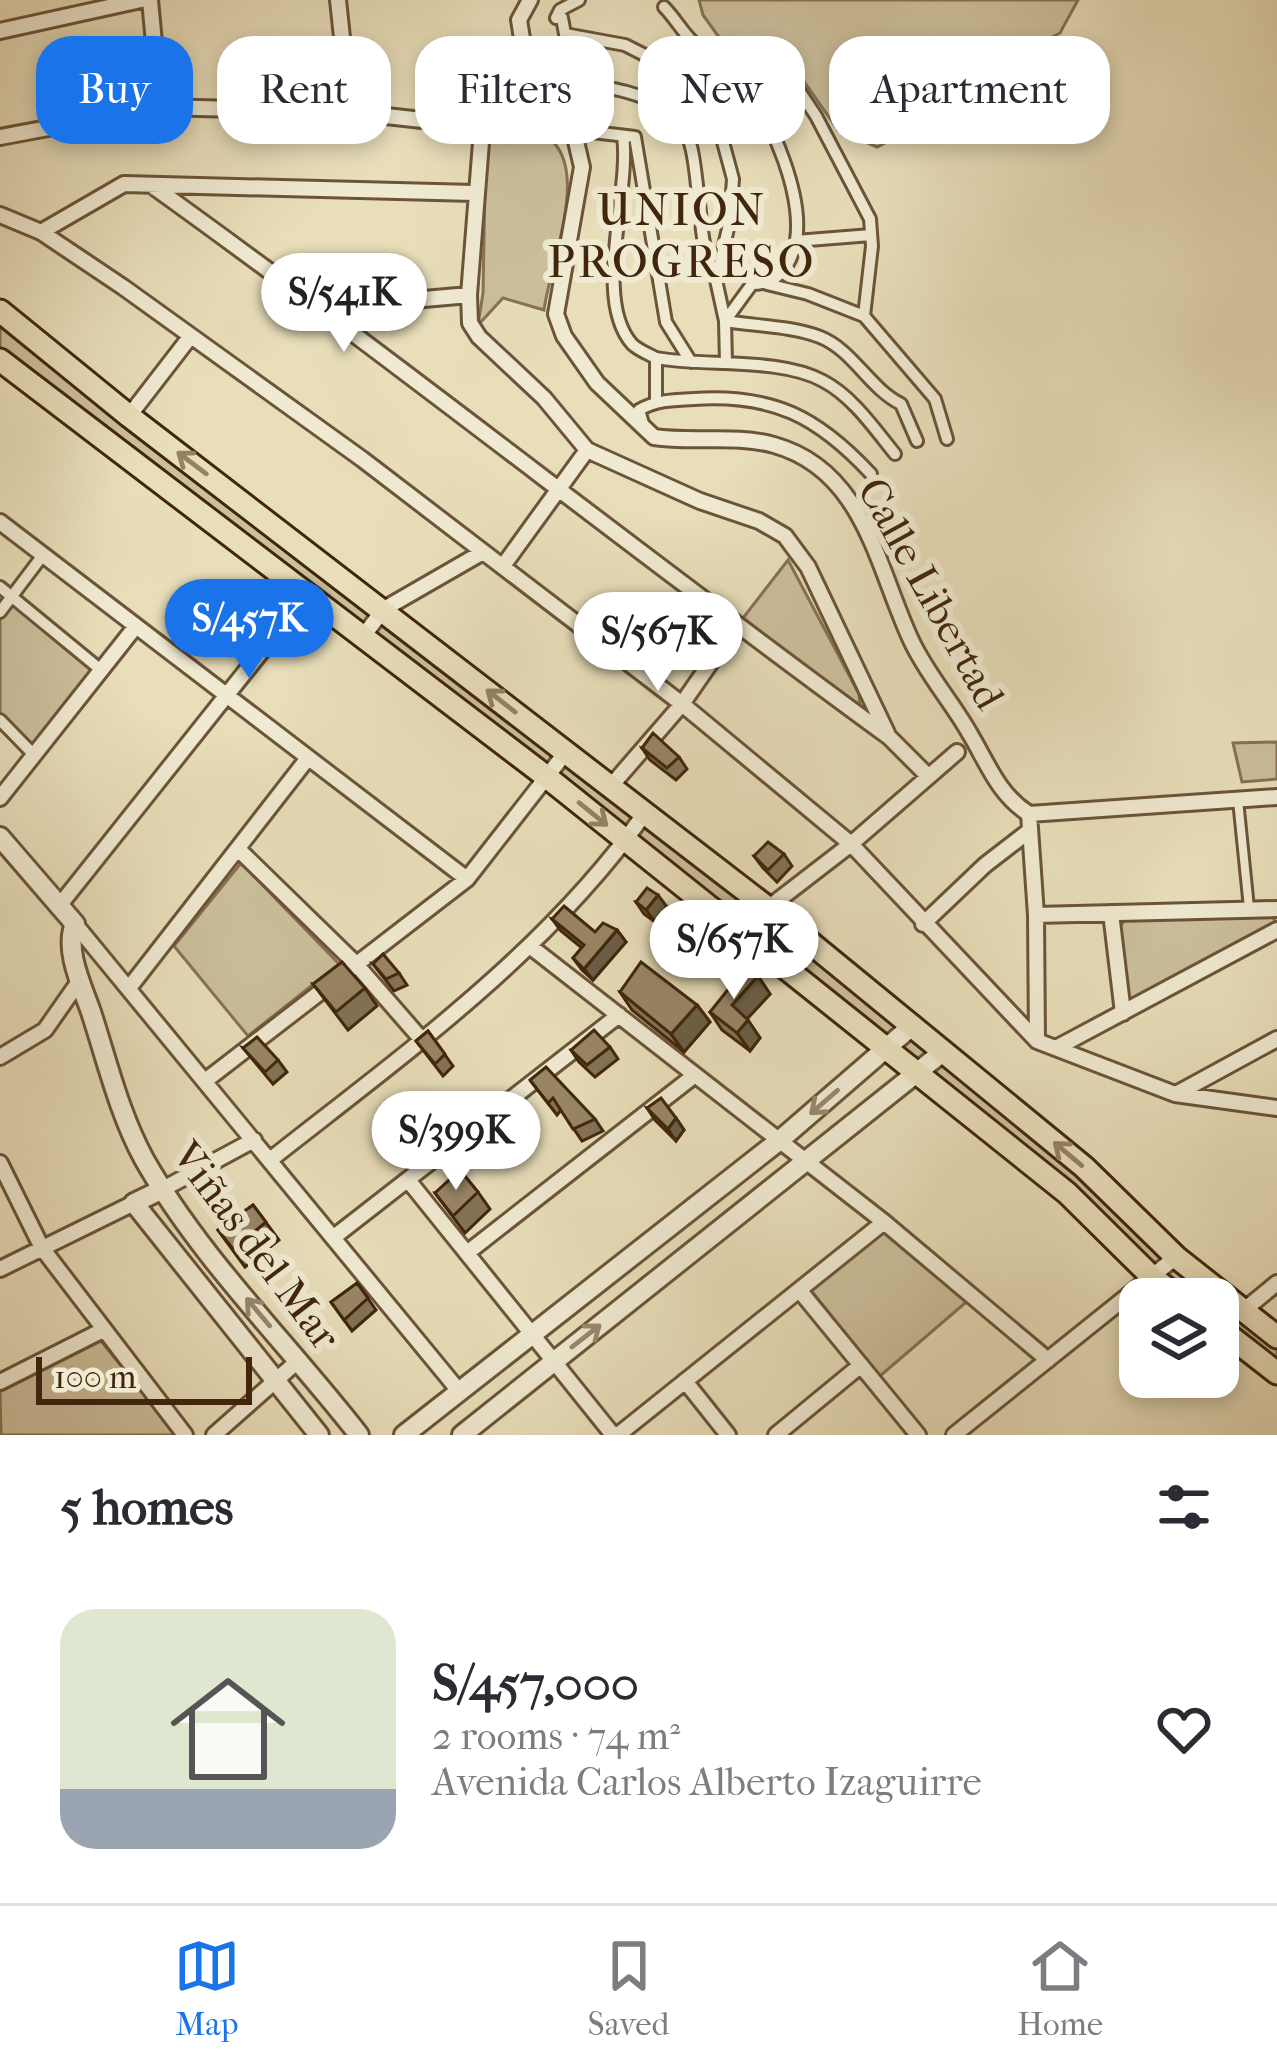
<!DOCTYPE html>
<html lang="en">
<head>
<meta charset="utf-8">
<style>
	body { margin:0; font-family:"IM FELL French Canon",serif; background:#f7f7f7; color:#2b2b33; height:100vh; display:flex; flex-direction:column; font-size:45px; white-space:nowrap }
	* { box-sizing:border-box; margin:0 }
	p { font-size:39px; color:#7c7c81 }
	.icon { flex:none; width:66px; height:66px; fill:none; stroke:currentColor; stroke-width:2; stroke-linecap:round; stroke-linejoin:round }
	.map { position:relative; height:1435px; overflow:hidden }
	.sheet { display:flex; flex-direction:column; background:#fff; flex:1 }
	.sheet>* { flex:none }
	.banner { position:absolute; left:36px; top:36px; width:1206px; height:108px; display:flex; gap:24px }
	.buttons { position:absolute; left:1119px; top:1278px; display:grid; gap:24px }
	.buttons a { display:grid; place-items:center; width:120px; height:120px; border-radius:24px; background:#fff; box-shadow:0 6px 18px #0003; font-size:60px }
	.scale { position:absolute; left:36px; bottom:30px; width:216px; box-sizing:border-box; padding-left:12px; border:6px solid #41260b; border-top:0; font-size:33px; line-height:42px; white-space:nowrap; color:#41260b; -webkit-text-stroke:9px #f0ead2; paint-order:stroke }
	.price { position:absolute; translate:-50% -102px; padding:0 27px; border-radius:42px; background:#fff; color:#222; font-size:39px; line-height:78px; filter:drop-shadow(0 3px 6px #0008) }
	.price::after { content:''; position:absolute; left:50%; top:72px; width:36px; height:27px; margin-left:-18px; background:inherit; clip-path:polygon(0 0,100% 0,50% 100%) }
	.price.active { background:#1a73e8; color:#fff }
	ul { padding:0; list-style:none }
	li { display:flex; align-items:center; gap:36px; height:300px; padding:0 60px }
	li+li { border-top:3px solid #e1e1e2 }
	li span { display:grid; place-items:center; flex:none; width:336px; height:240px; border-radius:36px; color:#555 }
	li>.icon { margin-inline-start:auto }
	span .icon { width:144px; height:144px; fill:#fffc; stroke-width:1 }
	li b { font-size:51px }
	h2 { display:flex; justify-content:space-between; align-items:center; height:144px; padding:0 60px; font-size:51px }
	.chip { padding:0 42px; border-radius:36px; background:#fff; box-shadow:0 6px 18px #0003; font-size:42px; line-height:108px }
	.chip.active { background:#1a73e8; color:#fff }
	.tab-bar { display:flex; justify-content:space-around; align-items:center; height:168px; border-top:3px solid #e1e1e2; background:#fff; font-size:33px; color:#7c7c81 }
	.tab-bar a { display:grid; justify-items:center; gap:6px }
	.tab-bar .active { color:#1a73e8 }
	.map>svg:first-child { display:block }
	.green { fill:#ccbf9c; stroke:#867254; stroke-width:3 }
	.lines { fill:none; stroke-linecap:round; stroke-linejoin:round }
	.service-casing { stroke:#6b5437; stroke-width:14 }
	.pedestrian-casing { stroke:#6b5437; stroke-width:16 }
	.minor-casing { stroke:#6b5437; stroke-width:20 }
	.tertiary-casing { stroke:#6b5437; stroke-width:24 }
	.primary-casing { stroke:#41260b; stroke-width:27 }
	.service { stroke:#f0ead2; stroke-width:8 }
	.pedestrian { stroke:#f0ead2; stroke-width:10 }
	.minor { stroke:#f0ead2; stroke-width:14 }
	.tertiary { stroke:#f0ead2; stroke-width:18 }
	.primary { stroke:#e8deba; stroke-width:21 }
	.wall { fill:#837358; stroke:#41260b; stroke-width:3 }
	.shaded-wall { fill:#6a5e47; stroke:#41260b; stroke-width:3 }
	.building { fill:#988666; stroke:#41260b; stroke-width:3 }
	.oneway { stroke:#948262 }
	.oneway2 { stroke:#98886e }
	.labels { text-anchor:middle; stroke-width:12; stroke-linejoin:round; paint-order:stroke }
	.street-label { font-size:42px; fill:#41260b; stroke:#f0ead2 }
	.neighbourhood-label { font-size:45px; letter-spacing:3px; fill:#41260b; stroke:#f0ead2 }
</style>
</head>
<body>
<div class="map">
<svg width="1277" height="1435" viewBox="0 0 1277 1435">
	<rect width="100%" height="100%" fill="#e8deba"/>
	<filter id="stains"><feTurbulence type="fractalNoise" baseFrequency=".00167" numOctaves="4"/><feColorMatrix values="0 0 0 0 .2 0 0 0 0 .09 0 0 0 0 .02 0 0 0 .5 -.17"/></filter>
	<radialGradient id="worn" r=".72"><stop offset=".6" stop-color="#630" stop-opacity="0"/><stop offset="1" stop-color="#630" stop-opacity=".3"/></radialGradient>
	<path class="green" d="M 699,0 L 1078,0 L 1060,33 L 1015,56 L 992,50 L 947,111 L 877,147 L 838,130 L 784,53 L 726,47 L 703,15 Z
		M 504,124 C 611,126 552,250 544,310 L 503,298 L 478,325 L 483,293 L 486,126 Z
		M 0,321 L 782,933 L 1080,1174 L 1213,1299 L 1193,1299 L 1181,1290 L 1073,1187 L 577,789 L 0,347 Z
		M 788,560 L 859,694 L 860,704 L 851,703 L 743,618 Z
		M 12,602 L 93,669 L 30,748 L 0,717 L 0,618 Z
		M 1277,742 L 1277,779 L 1242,782 L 1233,743 Z
		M 241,863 L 339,964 L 248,1036 L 174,946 Z
		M 1272,916 L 1277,924 L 1129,1004 L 1124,997 L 1120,927 L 1125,919 Z
		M 883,1230 L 971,1298 L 880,1376 L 809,1288 Z
		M 1218,1303 L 1277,1348 L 1277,1363 L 1218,1318 Z
		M 101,1341 L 177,1435 L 1,1435 L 0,1392 Z"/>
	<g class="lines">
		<g class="service-casing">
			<path id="service" d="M 1238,800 L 1249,908"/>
		</g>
		<g class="pedestrian-casing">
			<path id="pedestrian" d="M 579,0 L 560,10 L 556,18 L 562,18 L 565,34 L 625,45 L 700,83 L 715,112 L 733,179 L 730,220 L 716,280 L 725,321 C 755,326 792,326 820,337 C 853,350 870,389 901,404 L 917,441
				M 664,7 C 675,18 683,33 694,43 C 708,55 725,63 738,77 C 770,113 810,205 793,252 C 786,273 774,284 752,284 L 725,321 L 726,363
				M 536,77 C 578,84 650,86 679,121 C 694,138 695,172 698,194 C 702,227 701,245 715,277
				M 741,80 L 748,67 L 788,74 L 816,116 L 870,219 L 872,246 L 864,316
				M 567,129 L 635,137 L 666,322 L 691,362
				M 623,136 C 631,192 592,298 632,344 C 638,350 648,354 656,358
				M 796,241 L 871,235
				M 767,284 L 808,294 L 864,316 L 935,399 L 947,439
				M 656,401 L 656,358 C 706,367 779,357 823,381 C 852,396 874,428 895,454
				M 644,427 L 639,410 C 657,400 673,400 694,399 C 773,394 817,416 871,474
				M 0,587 L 101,670
				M 0,612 L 43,555
				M 0,720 L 35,756"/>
		</g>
		<g class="minor-casing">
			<path id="minor" d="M 150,0 L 160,107
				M 338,0 L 350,112
				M 530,0 L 519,20 L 527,69 L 536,77 L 535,113
				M 0,31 L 141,0
				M 483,117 L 469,295 L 470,323 L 479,337 L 544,398 L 587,450 L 700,501 L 759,521 L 785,536 L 808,567 L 887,733
				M 0,137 L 160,107 L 350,112 L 422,120 L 535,113 L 548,116 L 561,123 L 575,137 L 582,167 L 556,314 L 564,336 L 597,383 L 654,437 C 694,443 735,434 774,445 C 864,470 877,567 911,640 C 926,673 952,702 970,734 C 988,764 998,794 1029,814
				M 154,187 C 403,366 642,557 889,737 L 927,775
				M 0,215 L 41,232 L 123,287 L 362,459 L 682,704 L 851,844 L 1037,1041 L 1175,1094 L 1277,1108
				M 41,232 L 124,184 L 474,193
				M 323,308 L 469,295
				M 129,416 L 190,337
				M 0,522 L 467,879
				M 503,566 L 587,450
				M 364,635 L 384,609 L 483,552
				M 611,786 L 682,704 L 736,626
				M 0,798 L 136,626
				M 1029,814 L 1277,797
				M 1029,814 L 1036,915 L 1037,1041
				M 238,849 L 355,963 L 422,1040
				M 59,906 L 308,593
				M 768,908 L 851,844 L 957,752
				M 1111,913 L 1123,1013
				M 1036,915 L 1277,909
				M 75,924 L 459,1391
				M 923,924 L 985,865 L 1029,831
				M 531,947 L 884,1222 L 1048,1360
				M 129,988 L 308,758
				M 1056,1048 L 1277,930
				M 0,1057 L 45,1030 L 80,980
				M 205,1081 L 467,879 L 566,752
				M 1176,1094 L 1277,1039
				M 270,1160 C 403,1055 546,953 645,813
				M 0,1163 L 42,1248 L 185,1435
				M 408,1180 L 613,1435
				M 163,1189 L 254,1140
				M 334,1237 L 619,1015
				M 467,1253 L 695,1075
				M 0,1269 L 134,1203
				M 800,1291 L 918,1435
				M 1243,1311 L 1277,1283
				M 685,1381 L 728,1435
				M 0,1382 L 103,1330
				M 214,1435 L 299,1360
				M 618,1435 L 884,1222
				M 776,1435 L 861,1365
				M 954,1435 L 1176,1257"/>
		</g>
		<g class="tertiary-casing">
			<path id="tertiary" d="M 0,837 L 75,924 C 64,950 82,986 91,1012 C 107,1061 119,1113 144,1159 C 200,1258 289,1345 359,1435
				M 163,1189 L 134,1203 L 319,1435
				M 404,1435 L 780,1140 L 913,1025
				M 462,1435 L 944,1051"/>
		</g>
		<g class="primary-casing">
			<path id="primary" d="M 0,311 L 129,416 L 768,908 L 1084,1167 L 1176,1257 L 1277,1337
				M 0,360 L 548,778 L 1067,1193 L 1153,1278 L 1181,1299
				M 1218,1327 L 1277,1373"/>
		</g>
		<use href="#service" class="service"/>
		<use href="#pedestrian" class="pedestrian"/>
		<use href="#minor" class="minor"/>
		<use href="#tertiary" class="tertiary"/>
		<use href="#primary" class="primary"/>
	</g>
	<path class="wall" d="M 642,748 L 679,757 L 687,769 L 676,780 L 650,760 Z
		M 784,854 L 792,866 L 777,882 L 763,868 L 754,856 Z
		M 636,902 L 667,907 L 655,922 L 644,914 Z
		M 552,919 L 595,932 L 617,930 L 626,942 L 593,980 L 582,970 L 573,958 L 582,948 L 561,931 Z
		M 373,964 L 399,973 L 407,985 L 394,991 Z
		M 758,976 L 770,994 L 747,1019 L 760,1038 L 750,1051 L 722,1030 L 710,1012 Z
		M 313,984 L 365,988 L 377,1006 L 348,1030 Z
		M 620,992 L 697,1005 L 710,1022 L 684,1052 L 632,1010 Z
		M 428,1031 L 453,1066 L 443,1076 L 416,1041 Z
		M 610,1047 L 618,1059 L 595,1077 L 579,1062 L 571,1050 Z
		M 243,1048 L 278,1060 L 287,1072 L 273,1084 Z
		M 530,1080 L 595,1119 L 603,1131 L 582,1141 L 561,1110 L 557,1115 Z
		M 647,1108 L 676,1118 L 684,1130 L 676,1141 L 655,1120 Z
		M 478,1192 L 490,1209 L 465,1233 L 435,1193 Z
		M 253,1205 L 279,1240 L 245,1267 L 218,1230 Z
		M 357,1283 L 376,1310 L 352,1331 L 331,1302 Z"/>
	<path class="shaded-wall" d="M 658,895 L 667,907 L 655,922 L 646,910 Z
		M 617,930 L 626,942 L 593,980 L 584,969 Z
		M 758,976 L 770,994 L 744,1022 L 732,1005 Z
		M 697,1005 L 710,1022 L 684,1052 L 671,1034 Z
		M 748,1020 L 760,1038 L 750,1051 L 737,1033 Z
		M 676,1118 L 684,1130 L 676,1141 L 668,1129 Z"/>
	<path class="building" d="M 653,733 L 679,757 L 667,768 L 642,748 Z
		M 768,842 L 784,854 L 768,870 L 754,856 Z
		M 647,888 L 658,895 L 646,910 L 636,902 Z
		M 564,906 L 595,932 L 603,923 L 617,930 L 584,969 L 573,958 L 584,945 L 552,919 Z
		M 383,954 L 399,973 L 386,979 L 373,964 Z
		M 342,962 L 365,988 L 336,1012 L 313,984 Z
		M 641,962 L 697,1005 L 671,1034 L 620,992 Z
		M 746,967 L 758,976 L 732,1005 L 748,1020 L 737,1033 L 710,1012 Z
		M 594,1030 L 610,1047 L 587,1065 L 571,1050 Z
		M 428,1031 L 445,1054 L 435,1064 L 416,1041 Z
		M 257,1037 L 278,1060 L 265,1072 L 243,1048 Z
		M 546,1067 L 595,1119 L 573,1129 L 553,1098 L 548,1103 L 530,1080 Z
		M 661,1098 L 676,1118 L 668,1129 L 647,1108 Z
		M 460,1170 L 478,1192 L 453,1216 L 435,1193 Z
		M 253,1205 L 266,1222 L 233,1249 L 218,1230 Z
		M 357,1283 L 368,1298 L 344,1320 L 331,1302 Z"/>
	<defs><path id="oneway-shaft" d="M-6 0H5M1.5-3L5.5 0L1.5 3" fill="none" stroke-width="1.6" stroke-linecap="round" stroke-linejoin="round" transform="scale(3)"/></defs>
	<g class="oneway">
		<use href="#oneway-shaft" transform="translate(192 463) rotate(-143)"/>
		<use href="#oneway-shaft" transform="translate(501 701) rotate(-142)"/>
		<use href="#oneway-shaft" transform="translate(593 814) rotate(39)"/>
		<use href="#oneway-shaft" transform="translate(1068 1154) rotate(-140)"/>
	</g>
	<g class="oneway2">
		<use href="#oneway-shaft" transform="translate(824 1102) rotate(139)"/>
		<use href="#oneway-shaft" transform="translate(258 1312) rotate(-130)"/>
		<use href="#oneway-shaft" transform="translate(586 1336) rotate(-38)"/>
	</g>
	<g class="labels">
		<g class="street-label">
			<text transform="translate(932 593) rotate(61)" y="15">Calle Libertad</text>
			<text transform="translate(257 1245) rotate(53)" y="15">Viñas del Mar</text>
		</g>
		<g class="neighbourhood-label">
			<text x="682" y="225">UNION<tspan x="682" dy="52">PROGRESO</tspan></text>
		</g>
	</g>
	<rect width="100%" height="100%" filter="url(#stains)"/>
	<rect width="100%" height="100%" fill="url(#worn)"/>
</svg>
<div class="buttons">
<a><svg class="icon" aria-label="layers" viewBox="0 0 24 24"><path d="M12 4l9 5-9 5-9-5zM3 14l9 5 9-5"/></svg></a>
</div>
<div class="scale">100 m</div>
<b class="price" style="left:344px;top:355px">S/541K</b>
<b class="price active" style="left:249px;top:681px">S/457K</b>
<b class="price" style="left:658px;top:694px">S/567K</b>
<b class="price" style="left:734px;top:1002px">S/657K</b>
<b class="price" style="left:456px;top:1193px">S/399K</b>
<div class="banner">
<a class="chip active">Buy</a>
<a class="chip">Rent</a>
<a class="chip">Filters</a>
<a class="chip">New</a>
<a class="chip">Apartment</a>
</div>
</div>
<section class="sheet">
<h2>5 homes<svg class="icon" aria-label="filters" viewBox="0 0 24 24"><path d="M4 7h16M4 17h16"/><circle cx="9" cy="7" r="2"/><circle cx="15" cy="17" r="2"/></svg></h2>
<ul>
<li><span style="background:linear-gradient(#dfe7d0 75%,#9aa5b1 0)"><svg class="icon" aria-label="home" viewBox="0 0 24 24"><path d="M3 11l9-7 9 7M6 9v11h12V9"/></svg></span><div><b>S/457,000</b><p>2 rooms · 74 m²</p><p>Avenida Carlos Alberto Izaguirre</p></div><svg class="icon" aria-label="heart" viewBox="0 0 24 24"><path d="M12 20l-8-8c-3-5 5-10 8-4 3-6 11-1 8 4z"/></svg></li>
</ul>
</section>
<nav class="tab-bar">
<a class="active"><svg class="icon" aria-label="map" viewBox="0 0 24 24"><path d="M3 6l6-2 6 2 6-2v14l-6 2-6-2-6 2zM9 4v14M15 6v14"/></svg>Map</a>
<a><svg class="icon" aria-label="saved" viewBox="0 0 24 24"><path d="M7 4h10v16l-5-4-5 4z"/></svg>Saved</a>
<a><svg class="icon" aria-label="home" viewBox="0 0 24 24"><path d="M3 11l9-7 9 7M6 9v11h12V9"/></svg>Home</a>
</nav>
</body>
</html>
